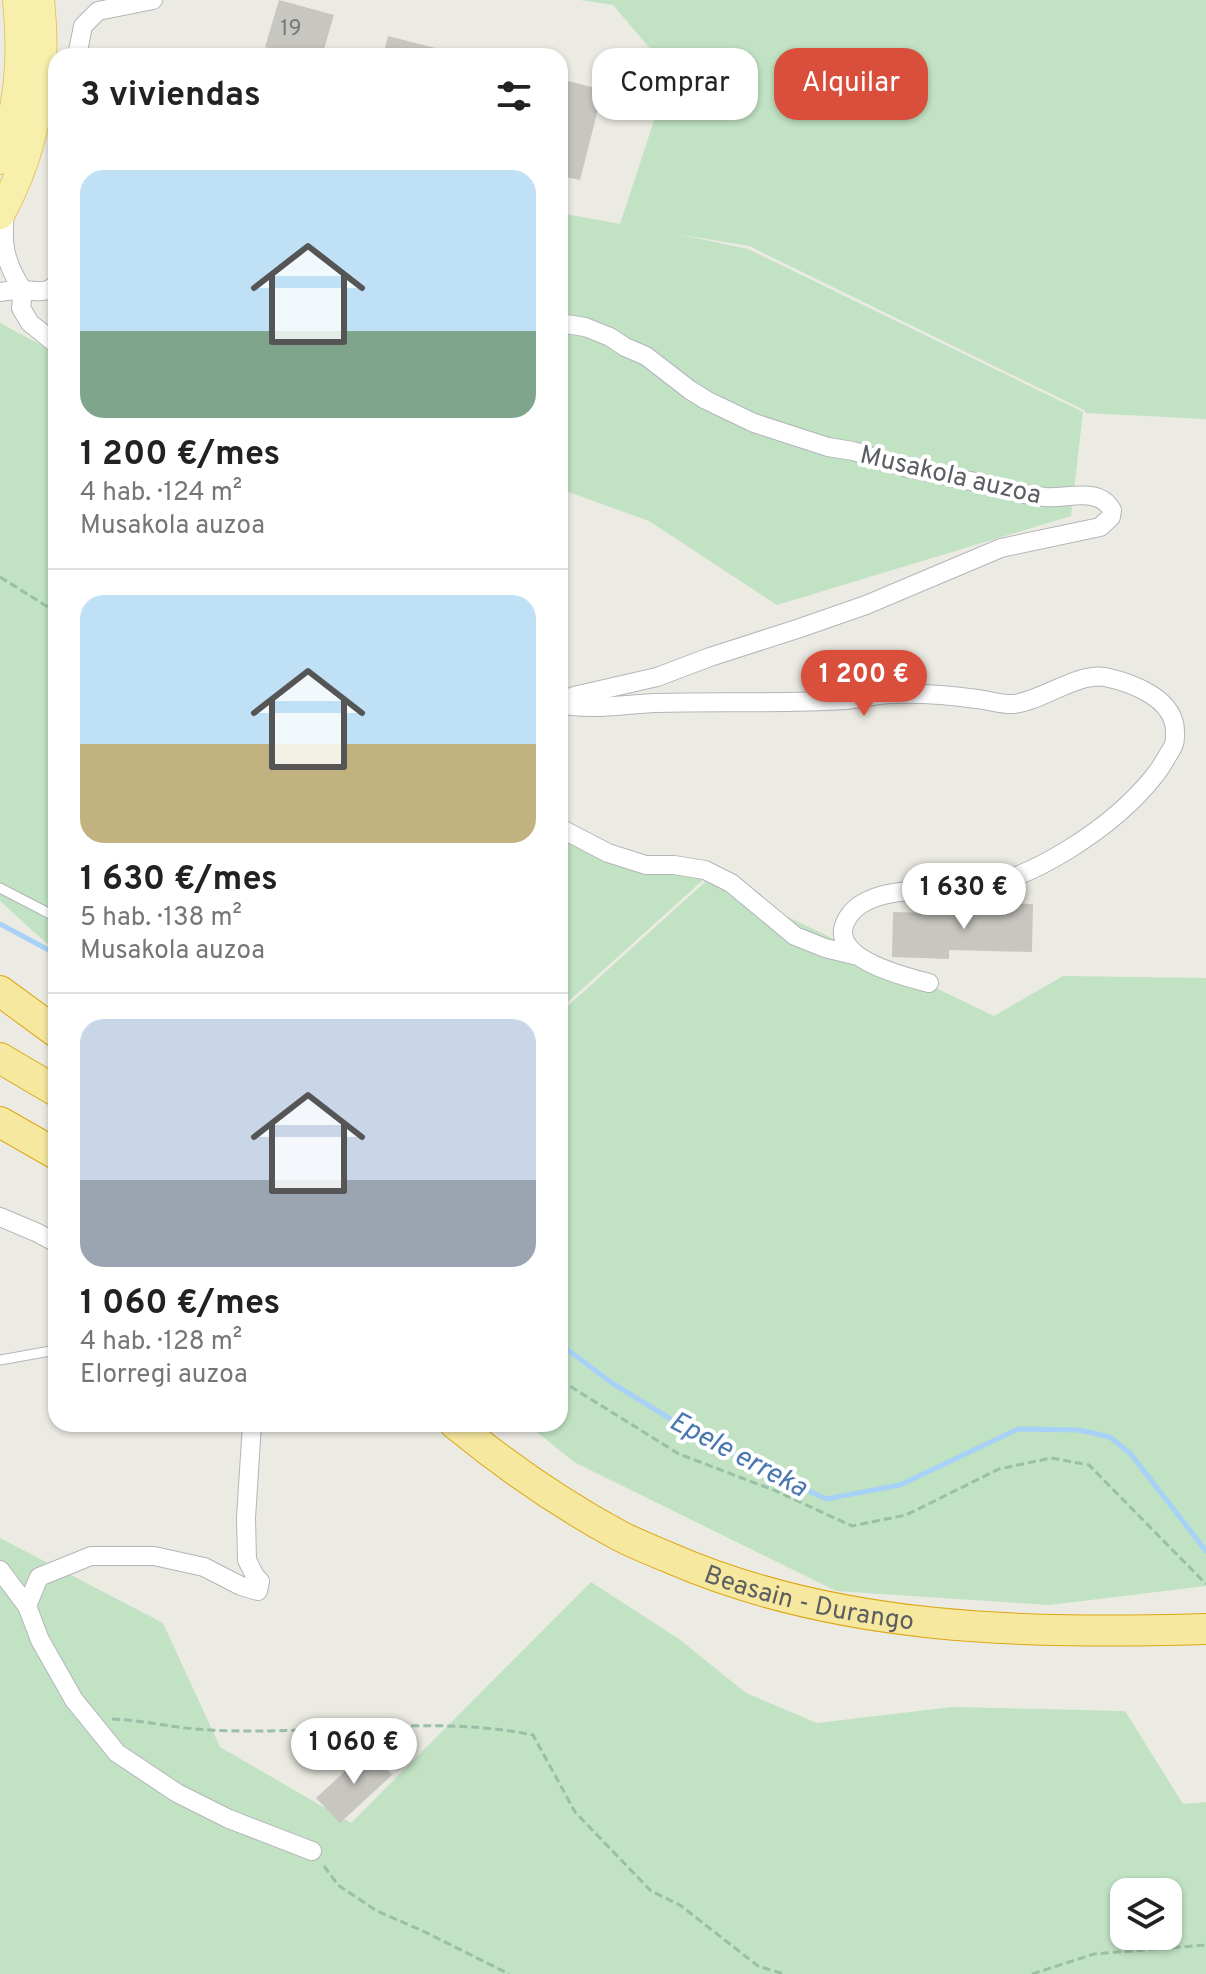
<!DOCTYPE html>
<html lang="es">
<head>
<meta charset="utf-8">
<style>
	body { margin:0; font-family:Overpass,sans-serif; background:#f6f6f6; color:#222; height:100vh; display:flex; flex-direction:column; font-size:30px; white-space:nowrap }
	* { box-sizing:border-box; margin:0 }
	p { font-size:26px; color:#767676 }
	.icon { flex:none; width:44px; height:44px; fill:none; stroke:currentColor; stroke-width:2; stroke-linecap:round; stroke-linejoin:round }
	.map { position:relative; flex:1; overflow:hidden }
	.panel { position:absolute; left:48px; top:48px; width:520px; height:1384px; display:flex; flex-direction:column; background:#fff; border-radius:24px; box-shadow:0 2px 6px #0004 }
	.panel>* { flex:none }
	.hud { position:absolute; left:592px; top:48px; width:494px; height:72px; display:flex; gap:16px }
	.buttons { position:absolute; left:1110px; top:1878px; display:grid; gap:16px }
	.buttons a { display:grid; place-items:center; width:72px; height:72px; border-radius:16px; background:#fff; box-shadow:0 2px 6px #0004; font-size:40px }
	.price { position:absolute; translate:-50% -68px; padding:0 18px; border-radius:28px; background:#fff; color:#222; font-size:26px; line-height:52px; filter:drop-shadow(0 2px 4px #0008) }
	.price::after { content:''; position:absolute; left:50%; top:48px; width:24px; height:18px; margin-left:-12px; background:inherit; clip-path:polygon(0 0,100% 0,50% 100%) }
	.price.on { background:#da4f3b; color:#fff }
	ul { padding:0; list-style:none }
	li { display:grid; align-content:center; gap:16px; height:424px; padding:0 32px }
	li+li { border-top:2px solid #e0e0e0 }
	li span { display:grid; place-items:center; height:248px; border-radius:24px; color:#555 }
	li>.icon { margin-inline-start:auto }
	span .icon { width:144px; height:144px; fill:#fffc; stroke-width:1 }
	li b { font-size:34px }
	h2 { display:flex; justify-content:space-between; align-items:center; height:96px; padding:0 32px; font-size:34px }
	.tag { padding:0 28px; border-radius:24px; background:#fff; box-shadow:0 2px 6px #0004; font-size:28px; line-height:72px }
	.tag.on { background:#da4f3b; color:#fff }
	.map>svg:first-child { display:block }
	.green { fill:#c1e2c3; fill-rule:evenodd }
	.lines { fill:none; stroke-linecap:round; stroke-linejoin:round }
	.stream { stroke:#a8d1f8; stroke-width:5 }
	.building { fill:#c8c6c0 }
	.service-casing { stroke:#b3b5b9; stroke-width:11 }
	.minor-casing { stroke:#b3b5b9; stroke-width:20 }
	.primary-casing { stroke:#e5c763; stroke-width:30 }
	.trunk-casing { stroke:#dda713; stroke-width:32 }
	.path { stroke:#99c0a6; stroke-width:3; stroke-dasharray:8 4; stroke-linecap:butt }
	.service { stroke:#fff; stroke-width:9 }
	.minor { stroke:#fff; stroke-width:18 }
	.primary { stroke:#f8efac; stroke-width:28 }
	.trunk { stroke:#f6e89f; stroke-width:30 }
	.labels { text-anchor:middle; stroke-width:8; stroke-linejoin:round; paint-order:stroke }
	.number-label { font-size:22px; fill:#76787a }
	.street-label { font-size:26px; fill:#5b5e62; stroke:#fff }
	.water-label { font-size:28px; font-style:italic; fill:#4a77b1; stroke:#fff }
</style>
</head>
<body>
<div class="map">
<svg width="1206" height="1974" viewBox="0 0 1206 1974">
	<rect width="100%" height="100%" fill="#ecebe3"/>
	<path class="green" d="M 580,0 L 1206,0 L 1206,419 L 1086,413 L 1084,410 L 749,246 L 677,234 L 748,249 L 1083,412 L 1071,516 L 777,605 L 649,521 L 560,489 L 560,213 L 620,224 L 670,72 L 613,5 Z
		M 0,323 L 56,353 L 56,917 L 0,891 Z
		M 560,824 L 703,880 L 560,1009 Z
		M 705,877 L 994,1016 L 1063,976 L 1206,978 L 1206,1586 L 1049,1605 L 836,1591 L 574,1462 L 527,1424 L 560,1424 L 560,1013 L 705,882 Z
		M 0,894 L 56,920 L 56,952 L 0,901 Z
		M 0,1538 L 163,1623 L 220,1747 L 351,1823 L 591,1582 L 679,1639 L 746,1693 L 817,1723 L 952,1707 L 1125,1711 L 1183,1804 L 1206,1802 L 1206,1974 L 0,1974 ZM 1124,1892 L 1168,1892 L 1168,1936 L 1124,1936 Z"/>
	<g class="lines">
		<path class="stream" d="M 0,924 L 56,954
			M 560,1344 L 612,1383 L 708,1442 L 826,1499 L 900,1485 L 1018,1429 L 1079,1430 L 1110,1437 L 1130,1453 L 1206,1551"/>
	</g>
	<path class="building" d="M 279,0 L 334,15 L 322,56 L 296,56 L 265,47 Z
		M 388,36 L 447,51 L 446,56 L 383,56 Z
		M 560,79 L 603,90 L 580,180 L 560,176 Z
		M 973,902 L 1033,904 L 1032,952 L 949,950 L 949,959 L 892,957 L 893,912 L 973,914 Z
		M 368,1750 L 392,1775 L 340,1823 L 316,1798 Z"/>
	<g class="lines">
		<g class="service-casing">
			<path id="service" d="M 0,888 L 56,917
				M 0,1360 L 56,1350"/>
		</g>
		<g class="minor-casing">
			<path id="minor" d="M 77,56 L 83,26 L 98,11 L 153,0
				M 6,205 C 1,239 3,261 23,290 L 21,308 L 30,323 L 56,344
				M 0,292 C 7,291 15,290 22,290 C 36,290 44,295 56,285
				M 560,323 L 585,327 L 610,337 L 625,347 L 646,356 L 690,390 L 706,400 L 754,423 L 828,447 L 853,451 L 904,467 L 994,486 C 1011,492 1028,495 1045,497 C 1068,499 1098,486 1112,510 L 1111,517 L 1100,527 L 1001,548 L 866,605 L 797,629 L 710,657 L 657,677 L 574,696 L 560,702
				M 560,704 C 591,711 624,704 656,703 C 719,701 782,704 844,700 C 860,699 876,694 892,694 C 921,693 949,695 977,699 C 989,700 1001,705 1013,704 C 1040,702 1078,672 1105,677 C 1133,683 1176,699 1175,733 C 1175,740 1175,744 1171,750 C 1166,758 1161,768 1155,775 C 1115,826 1031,882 967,889 C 933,893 890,885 860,905 C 854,909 848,916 845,923 C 829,959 907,977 929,983
				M 560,828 L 608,853 L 646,865 L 674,865 L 705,870 L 731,883 L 795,936 L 825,948 L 858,956
				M 0,1217 L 38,1233 L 56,1243
				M 252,1424 L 246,1518 L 247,1560 L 255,1576 L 260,1581 L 258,1591 L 241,1586 L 204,1567 L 154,1556 L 91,1556 L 39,1577 L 27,1606 L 40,1640 L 74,1700 L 117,1753 L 177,1793 L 229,1819 L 312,1851
				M 0,1570 L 27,1606"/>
		</g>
		<g class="primary-casing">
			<path id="primary" d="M 0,160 C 19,106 23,57 17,0
				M 0,215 C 37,148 48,75 40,0"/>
		</g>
		<g class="trunk-casing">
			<g id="trunk">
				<path d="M 0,991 L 56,1032"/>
				<path d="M 0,1058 L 56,1091"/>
				<path d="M 0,1122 L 56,1154"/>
				<path id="s1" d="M 455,1424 C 506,1466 561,1504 620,1536 C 636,1544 653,1551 670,1558 C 838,1631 1025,1634 1206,1629"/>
			</g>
		</g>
		<path class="path" d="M 0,577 L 56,612
			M 560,1380 L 679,1454 L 776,1491 L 852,1526 L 906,1515 L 999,1469 L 1051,1458 L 1089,1465 L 1206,1584
			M 112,1719 C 137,1720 161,1725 185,1728 C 205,1730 226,1731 246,1731 C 340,1732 440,1716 533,1735 L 575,1812 L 651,1891 L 680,1905 L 758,1966 L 784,1974
			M 324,1866 L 338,1885 L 377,1911 L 425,1932 L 509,1974
			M 1032,1974 L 1094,1954 L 1206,1945"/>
		<use href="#service" class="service"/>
		<use href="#minor" class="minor"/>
		<use href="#primary" class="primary"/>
		<use href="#trunk" class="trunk"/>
	</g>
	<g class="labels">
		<g class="number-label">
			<text x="291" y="35">19</text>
		</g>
		<g class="street-label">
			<text transform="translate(951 474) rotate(13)" y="9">Musakola auzoa</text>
			<text dy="9" stroke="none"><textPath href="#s1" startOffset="400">Beasain - Durango</textPath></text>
		</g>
		<g class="water-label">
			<text transform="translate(739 1453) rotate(28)" y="10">Epele erreka</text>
		</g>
	</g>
</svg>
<div class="buttons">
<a><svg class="icon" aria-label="layers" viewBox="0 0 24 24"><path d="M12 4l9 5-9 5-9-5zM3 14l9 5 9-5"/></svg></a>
</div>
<b class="price on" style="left:864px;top:718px">1 200 €</b>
<b class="price" style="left:964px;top:931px">1 630 €</b>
<b class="price" style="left:354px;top:1786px">1 060 €</b>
<div class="hud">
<a class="tag">Comprar</a>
<a class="tag on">Alquilar</a>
</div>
<section class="panel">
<h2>3 viviendas<svg class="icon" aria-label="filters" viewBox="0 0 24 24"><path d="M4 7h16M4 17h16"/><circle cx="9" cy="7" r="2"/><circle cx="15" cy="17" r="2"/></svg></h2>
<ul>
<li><span style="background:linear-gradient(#bfe0f5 65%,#7fa58c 0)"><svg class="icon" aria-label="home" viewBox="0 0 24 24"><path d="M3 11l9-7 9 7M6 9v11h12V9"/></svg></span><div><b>1 200 €/mes</b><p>4 hab. · 124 m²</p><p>Musakola auzoa</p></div></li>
<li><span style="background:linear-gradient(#bfe0f5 60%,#c2b280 0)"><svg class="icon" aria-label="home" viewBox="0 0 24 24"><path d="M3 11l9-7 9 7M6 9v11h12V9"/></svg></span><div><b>1 630 €/mes</b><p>5 hab. · 138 m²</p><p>Musakola auzoa</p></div></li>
<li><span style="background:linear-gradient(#c9d6e8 65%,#9aa5b1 0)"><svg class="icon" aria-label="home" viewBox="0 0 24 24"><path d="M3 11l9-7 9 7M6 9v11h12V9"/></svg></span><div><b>1 060 €/mes</b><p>4 hab. · 128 m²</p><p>Elorregi auzoa</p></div></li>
</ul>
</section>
</div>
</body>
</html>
